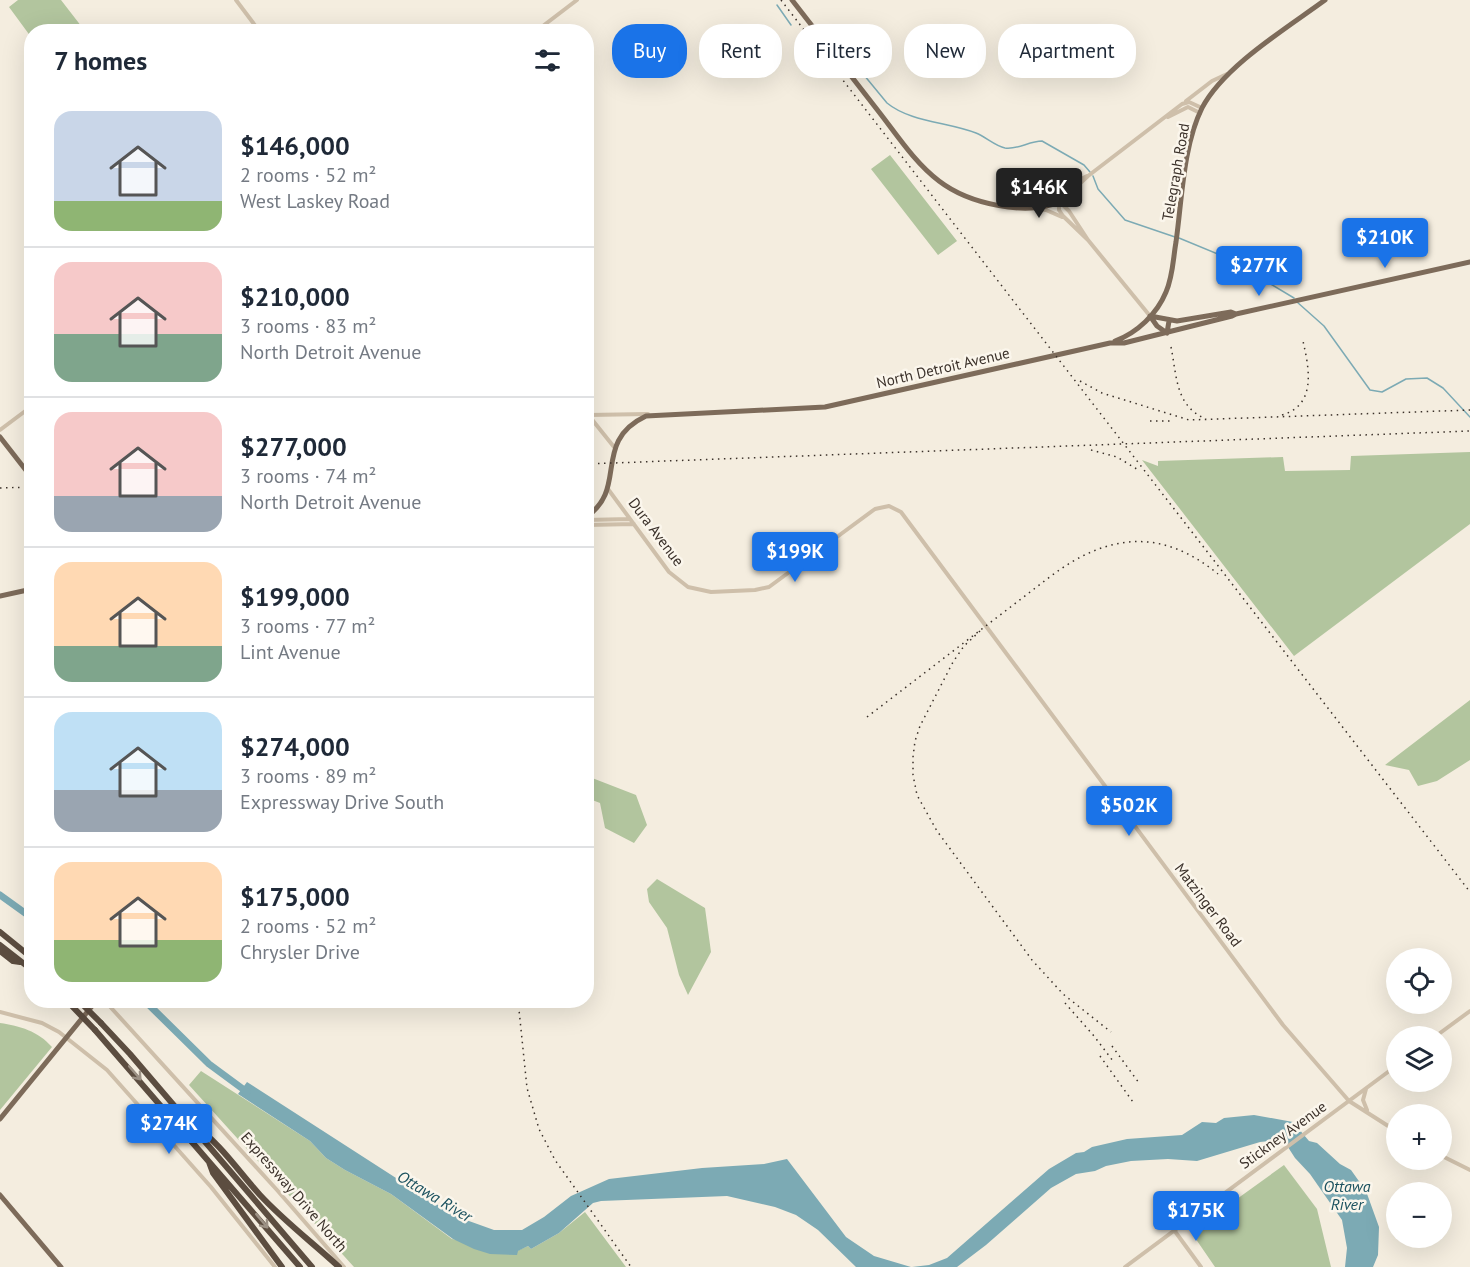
<!DOCTYPE html>
<html lang="en">
<head>
<meta charset="utf-8">
<style>
	body { margin:0; font-family:"PT Sans",sans-serif; background:#f2f2f3; color:#1f2937; height:100vh; display:flex; flex-direction:column; font-size:22px; white-space:nowrap }
	* { box-sizing:border-box; margin:0 }
	p { font-size:20px; color:#747a83 }
	.icon { flex:none; width:33px; height:33px; fill:none; stroke:currentColor; stroke-width:2; stroke-linecap:round; stroke-linejoin:round }
	.map { position:relative; flex:1; overflow:hidden }
	.side { position:absolute; left:24px; top:24px; width:570px; height:984px; display:flex; flex-direction:column; background:#fff; border-radius:24px; box-shadow:0 6px 24px #0002 }
	.side>* { flex:none }
	.hud { position:absolute; left:612px; top:24px; width:570px; height:54px; display:flex; gap:12px }
	.controls { position:absolute; left:1386px; top:948px; display:grid; gap:12px }
	.controls a { display:grid; place-items:center; width:66px; height:66px; border-radius:50%; background:#fff; box-shadow:0 6px 24px #0002; font-size:30px }
	.price { position:absolute; translate:-50% -51px; padding:0 14px; border-radius:6px; background:#1a73e8; color:#fff; font-size:20px; line-height:39px; filter:drop-shadow(0 2px 3px #0008) }
	.price::after { content:''; position:absolute; left:50%; top:36px; width:18px; height:14px; margin-left:-9px; background:inherit; clip-path:polygon(0 0,100% 0,50% 100%) }
	.price.current { background:#222; color:#fff }
	ul { padding:0; list-style:none }
	li { display:flex; align-items:center; gap:18px; height:150px; padding:0 30px }
	li+li { border-top:2px solid #e0e1e3 }
	li span { display:grid; place-items:center; flex:none; width:168px; height:120px; border-radius:18px; color:#555 }
	li>.icon { margin-inline-start:auto }
	span .icon { width:72px; height:72px; fill:#fffc; stroke-width:1 }
	li b { font-size:26px }
	h2 { display:flex; justify-content:space-between; align-items:center; height:72px; padding:0 30px; font-size:26px }
	.chip { padding:0 21px; border-radius:24px; background:#fff; box-shadow:0 6px 24px #0002; font-size:21px; line-height:54px }
	.chip.current { background:#1a73e8; color:#fff }
	.map>svg:first-child { display:block }
	.green { fill:#b2c59e }
	.water { fill:#7caab4 }
	.lines { fill:none; stroke-linecap:round; stroke-linejoin:round }
	.stream { stroke:#7caab4; stroke-width:1.5 }
	.river { stroke:#7caab4; stroke-width:7 }
	.minor { stroke:#cebfaa; stroke-width:4 }
	.major { stroke:#7d6b5a; stroke-width:5 }
	.highway { stroke:#5c4d40; stroke-width:6 }
	.rail { stroke:#3b312a; stroke-width:1.5; stroke-dasharray:1.5 4.5; stroke-linecap:butt }
	.highway-bridge { stroke:#5c4d40; stroke-width:6 }
	.oneway { stroke:#9c9185 }
	.labels { text-anchor:middle; stroke-width:5; stroke-linejoin:round; paint-order:stroke }
	.street-label { font-size:15px; fill:#3b312a; stroke:#fbf6ec }
	.water-label { font-size:16px; font-style:italic; fill:#1c525f; stroke:#fbf6ec }
</style>
</head>
<body>
<div class="map">
<svg width="1470" height="1267" viewBox="0 0 1470 1267">
	<rect width="100%" height="100%" fill="#f4eddf"/>
	<path class="green" d="M 18,0 L 61,0 L 85,31 L 32,32 L 31,37 L 9,7 Z
		M 890,155 L 957,241 L 938,255 L 871,169 Z
		M 1470,452 L 1470,524 L 1294,656 L 1142,460 L 1158,466 L 1158,461 L 1283,457 L 1285,471 L 1350,470 L 1351,456 Z
		M 1470,700 L 1470,760 L 1437,781 L 1418,786 L 1409,770 L 1385,765 Z
		M 587,776 L 636,795 L 647,825 L 634,843 L 605,828 L 600,803 L 587,798 Z
		M 657,879 L 705,908 L 711,952 L 688,995 L 679,975 L 667,928 L 649,902 L 647,889 Z
		M 0,1023 C 20,1026 38,1031 52,1047 L 0,1110 Z
		M 201,1071 L 310,1141 L 326,1158 L 345,1170 L 391,1194 L 452,1239 L 517,1251 L 528,1246 L 531,1249 L 559,1233 L 585,1212 L 626,1267 L 354,1267 L 189,1085 Z
		M 1284,1165 L 1317,1209 L 1331,1267 L 1215,1267 L 1191,1232 Z"/>
	<path class="water" d="M 247,1082 L 455,1216 L 494,1230 L 522,1230 L 544,1217 L 571,1196 L 609,1179 L 702,1168 L 764,1164 L 787,1159 L 846,1237 L 874,1256 L 911,1267 L 856,1267 L 818,1230 L 796,1215 L 775,1207 L 727,1196 L 601,1201 L 593,1203 L 559,1233 L 531,1249 L 528,1246 L 518,1251 L 517,1255 L 490,1254 L 474,1249 L 453,1239 L 391,1194 L 345,1170 L 326,1158 L 310,1141 L 238,1094 Z
		M 1254,1115 L 1293,1122 L 1309,1141 L 1317,1143 L 1340,1164 L 1351,1170 L 1366,1191 L 1379,1227 L 1378,1255 L 1373,1267 L 1345,1267 L 1347,1248 L 1342,1220 L 1310,1174 L 1295,1158 L 1286,1144 L 1278,1140 L 1260,1142 L 1197,1161 L 1168,1159 L 1131,1161 L 1106,1166 L 1095,1171 L 1076,1174 L 1051,1188 L 986,1245 L 957,1267 L 912,1267 L 929,1265 L 947,1258 L 1049,1169 L 1076,1153 L 1084,1152 L 1092,1147 L 1127,1139 L 1182,1135 L 1202,1122 L 1216,1123 L 1224,1118 Z"/>
	<g class="lines">
		<path class="stream" d="M 777,5 L 791,25
			M 831,35 L 887,103 C 910,122 948,122 976,133 C 986,137 995,146 1005,148 C 1018,150 1029,141 1042,141 L 1084,165 L 1090,172
			M 1093,176 L 1098,189 L 1125,220 L 1175,237
			M 1179,238 L 1225,257 L 1294,298
			M 1297,302 L 1324,326 L 1370,390 L 1382,392 L 1406,379 L 1427,378 L 1443,388 L 1470,417"/>
		<path class="river" d="M 0,895 L 32,918
			M 144,1000 L 209,1064 L 247,1092"/>
		<path class="minor" d="M 236,0 L 260,32
			M 535,32 L 577,0
			M 1186,101 L 1212,81 L 1227,74
			M 1168,117 L 1188,107 L 1200,113
			M 1072,184 L 1059,200 L 1059,210 L 1063,216 L 1088,240 L 1150,316
			M 1043,198 L 1087,176
			M 1036,209 L 1046,210 L 1062,217
			M 1088,240 L 1069,211 L 1060,202 L 1088,176 L 1182,104 L 1189,102 L 1202,108
			M 586,412 L 614,447
			M 588,415 L 648,414
			M 0,430 L 32,406
			M 608,489 L 669,572 L 688,587 L 711,592 L 755,590 L 769,587 L 875,509 L 889,506 L 901,512 L 1283,1025 L 1349,1101 L 1396,1131
			M 586,520 L 630,519
			M 586,525 L 634,524
			M 104,1000 L 277,1190 L 344,1267
			M 0,1012 L 42,1023 L 59,1032 L 107,1070 L 211,1187 L 275,1267
			M 1436,1036 L 1470,1011
			M 1366,1089 L 1363,1100 L 1367,1110
			M 1442,1156 L 1470,1170
			M 1174,1230 L 1201,1267
			M 1125,1267 L 1396,1066"/>
		<path class="major" d="M 792,0 C 821,37 850,75 879,112 C 897,135 915,163 939,181 C 969,204 1025,216 1060,202
			M 1017,206 L 1041,199 L 1060,202
			M 1150,316 L 1177,321 L 1231,312 L 1236,314 L 1470,262
			M 1150,316 L 1157,326 L 1167,333 L 1169,321
			M 1115,341 C 1137,333 1157,314 1166,292 C 1173,276 1173,259 1176,242 C 1182,200 1183,146 1202,108 C 1224,66 1287,28 1325,0
			M 0,437 L 32,478
			M 586,517 C 629,489 591,442 646,416 L 825,407 L 1110,343 L 1124,343 L 1232,316 L 1236,314
			M 0,596 L 32,589
			M 0,1119 L 97,1000
			M 0,1195 L 61,1267"/>
		<path class="highway" d="M 0,932 L 32,958
			M 0,945 L 32,970
			M 0,951 L 13,961 L 20,962
			M 101,1023 L 130,1054 L 312,1267
			M 95,1030 L 300,1267
			M 194,1125 C 220,1143 239,1172 260,1195 C 284,1221 313,1243 339,1267
			M 209,1162 L 213,1173 L 282,1267"/>
		<path class="rail" d="M 781,0 L 1470,892
			M 1171,347 C 1177,376 1175,406 1206,419
			M 1080,381 L 1102,393 L 1189,420 L 1470,410
			M 1282,415 C 1317,405 1309,368 1303,341
			M 1150,421 L 1174,421
			M 1091,450 L 1117,457 L 1140,471
			M 586,464 L 1470,431
			M 0,488 L 32,487
			M 980,631 L 964,646 L 953,662 L 920,726 L 915,741 L 913,757 L 913,775 L 917,795 L 937,831 L 1032,960 L 1063,994 L 1111,1032
			M 867,717 L 1051,576 C 1107,534 1161,527 1218,574
			M 518,1000 L 527,1088 L 539,1129 L 555,1160 L 631,1267
			M 1065,1003 L 1094,1036 L 1113,1061
			M 1112,1046 L 1139,1083
			M 1100,1056 L 1133,1102"/>
		<path class="highway-bridge" d="M 78,1000 L 101,1023
			M 70,1004 L 95,1030"/>
	</g>
	<defs><path id="oneway-shaft" d="M-6 0H5M1.5-3L5.5 0L1.5 3" fill="none" stroke-width="1.6" stroke-linecap="round" stroke-linejoin="round" transform="scale(1.5)"/></defs>
	<g class="oneway">
		<use href="#oneway-shaft" transform="translate(135 1073) rotate(49)"/>
		<use href="#oneway-shaft" transform="translate(262 1221) rotate(50)"/>
	</g>
	<g class="labels">
		<g class="street-label">
			<text transform="translate(1176 172) rotate(-80)" y="5">Telegraph Road</text>
			<text transform="translate(943 368) rotate(-13)" y="5">North Detroit Avenue</text>
			<text transform="translate(656 532) rotate(53)" y="5">Dura Avenue</text>
			<text transform="translate(1208 905) rotate(53)" y="5">Matzinger Road</text>
			<text transform="translate(1283 1135) rotate(-36)" y="5">Stickney Avenue</text>
			<text transform="translate(294 1192) rotate(49)" y="5">Expressway Drive North</text>
		</g>
		<g class="water-label">
			<text x="1347" y="1192">Ottawa<tspan x="1347" dy="18">River</tspan></text>
			<text transform="translate(435 1196) rotate(31)" y="6">Ottawa River</text>
		</g>
	</g>
</svg>
<div class="controls">
<a><svg class="icon" aria-label="locate" viewBox="0 0 24 24"><circle cx="12" cy="12" r="6"/><path d="M12 2v4M12 18v4M2 12h4M18 12h4"/></svg></a>
<a><svg class="icon" aria-label="layers" viewBox="0 0 24 24"><path d="M12 4l9 5-9 5-9-5zM3 14l9 5 9-5"/></svg></a>
<a>+</a>
<a>−</a>
</div>
<b class="price current" style="left:1039px;top:219px">$146K</b>
<b class="price" style="left:1385px;top:269px">$210K</b>
<b class="price" style="left:1259px;top:297px">$277K</b>
<b class="price" style="left:795px;top:583px">$199K</b>
<b class="price" style="left:1129px;top:837px">$502K</b>
<b class="price" style="left:169px;top:1155px">$274K</b>
<b class="price" style="left:1196px;top:1242px">$175K</b>
<div class="hud">
<a class="chip current">Buy</a>
<a class="chip">Rent</a>
<a class="chip">Filters</a>
<a class="chip">New</a>
<a class="chip">Apartment</a>
</div>
<section class="side">
<h2>7 homes<svg class="icon" aria-label="filters" viewBox="0 0 24 24"><path d="M4 7h16M4 17h16"/><circle cx="9" cy="7" r="2"/><circle cx="15" cy="17" r="2"/></svg></h2>
<ul>
<li><span style="background:linear-gradient(#c9d6e8 75%,#8fb573 0)"><svg class="icon" aria-label="home" viewBox="0 0 24 24"><path d="M3 11l9-7 9 7M6 9v11h12V9"/></svg></span><div><b>$146,000</b><p>2 rooms · 52 m²</p><p>West Laskey Road</p></div></li>
<li><span style="background:linear-gradient(#f6c9c9 60%,#7fa58c 0)"><svg class="icon" aria-label="home" viewBox="0 0 24 24"><path d="M3 11l9-7 9 7M6 9v11h12V9"/></svg></span><div><b>$210,000</b><p>3 rooms · 83 m²</p><p>North Detroit Avenue</p></div></li>
<li><span style="background:linear-gradient(#f6c9c9 70%,#9aa5b1 0)"><svg class="icon" aria-label="home" viewBox="0 0 24 24"><path d="M3 11l9-7 9 7M6 9v11h12V9"/></svg></span><div><b>$277,000</b><p>3 rooms · 74 m²</p><p>North Detroit Avenue</p></div></li>
<li><span style="background:linear-gradient(#ffd9b3 70%,#7fa58c 0)"><svg class="icon" aria-label="home" viewBox="0 0 24 24"><path d="M3 11l9-7 9 7M6 9v11h12V9"/></svg></span><div><b>$199,000</b><p>3 rooms · 77 m²</p><p>Lint Avenue</p></div></li>
<li><span style="background:linear-gradient(#bfe0f5 65%,#9aa5b1 0)"><svg class="icon" aria-label="home" viewBox="0 0 24 24"><path d="M3 11l9-7 9 7M6 9v11h12V9"/></svg></span><div><b>$274,000</b><p>3 rooms · 89 m²</p><p>Expressway Drive South</p></div></li>
<li><span style="background:linear-gradient(#ffd9b3 65%,#8fb573 0)"><svg class="icon" aria-label="home" viewBox="0 0 24 24"><path d="M3 11l9-7 9 7M6 9v11h12V9"/></svg></span><div><b>$175,000</b><p>2 rooms · 52 m²</p><p>Chrysler Drive</p></div></li>
</ul>
</section>
</div>
</body>
</html>
